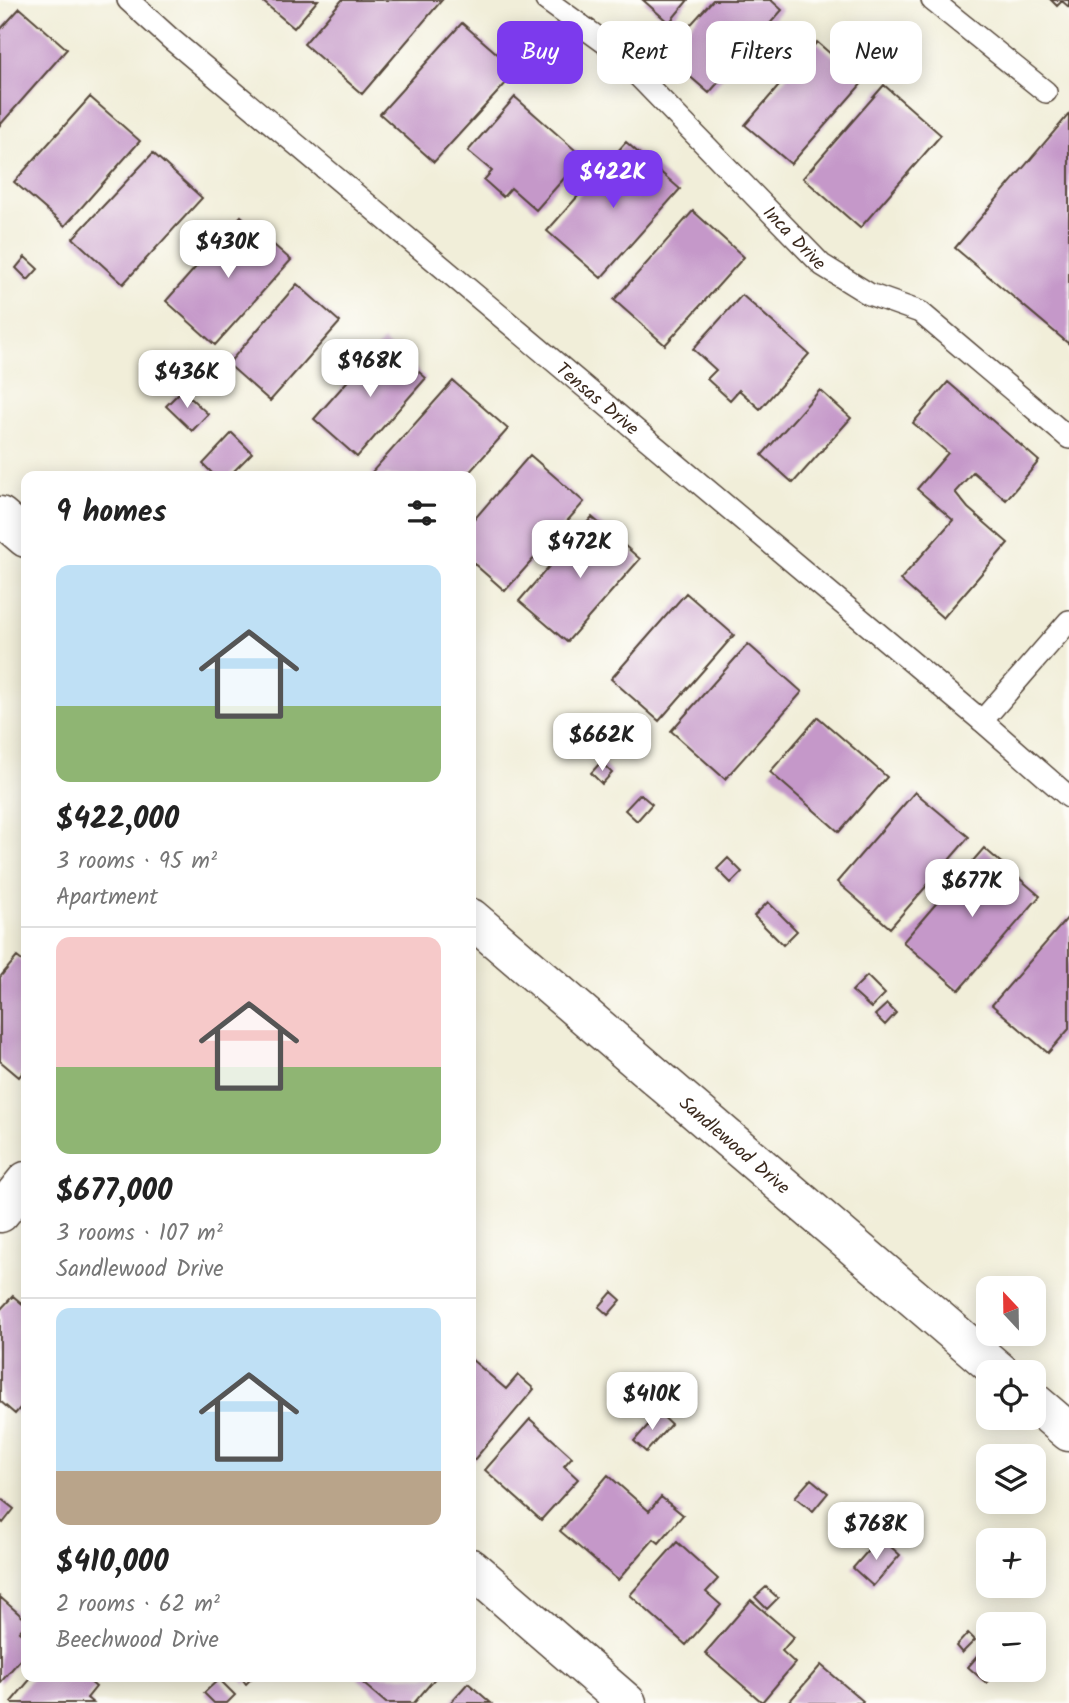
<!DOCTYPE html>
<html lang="en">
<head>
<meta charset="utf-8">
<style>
	body { margin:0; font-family:Kalam,sans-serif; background:#f2f2f2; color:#222; height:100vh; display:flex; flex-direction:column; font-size:26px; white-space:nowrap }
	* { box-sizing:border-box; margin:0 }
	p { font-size:23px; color:#767676 }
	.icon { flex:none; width:38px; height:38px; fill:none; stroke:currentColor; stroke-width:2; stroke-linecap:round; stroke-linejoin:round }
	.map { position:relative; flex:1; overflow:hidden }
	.drawer { position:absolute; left:21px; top:471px; width:455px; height:1211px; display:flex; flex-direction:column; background:#fff; border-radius:14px; box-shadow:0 4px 18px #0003 }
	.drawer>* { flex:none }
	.top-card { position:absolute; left:497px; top:21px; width:466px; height:63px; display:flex; gap:14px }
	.needle { width:46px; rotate:338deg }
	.tools { position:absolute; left:976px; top:1276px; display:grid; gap:14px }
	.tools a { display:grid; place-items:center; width:70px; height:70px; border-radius:14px; background:#fff; box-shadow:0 4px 18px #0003; font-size:35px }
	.price { position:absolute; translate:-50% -60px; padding:0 16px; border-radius:14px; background:#fff; color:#222; font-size:23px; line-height:46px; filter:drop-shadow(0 2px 4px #0008) }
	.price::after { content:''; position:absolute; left:50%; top:42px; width:21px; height:16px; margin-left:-10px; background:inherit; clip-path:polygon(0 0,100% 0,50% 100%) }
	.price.current { background:#7c3aed; color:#fff }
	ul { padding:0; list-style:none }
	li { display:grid; align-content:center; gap:14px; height:371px; padding:0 35px }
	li+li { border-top:2px solid #e0e0e0 }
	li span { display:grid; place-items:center; height:217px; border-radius:14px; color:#555 }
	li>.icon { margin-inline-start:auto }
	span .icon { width:126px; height:126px; fill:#fffc; stroke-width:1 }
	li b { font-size:30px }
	h2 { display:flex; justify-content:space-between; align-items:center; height:84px; padding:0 35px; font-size:30px }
	.tag { padding:0 24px; border-radius:14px; background:#fff; box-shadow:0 4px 18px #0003; font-size:24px; line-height:63px }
	.tag.current { background:#7c3aed; color:#fff }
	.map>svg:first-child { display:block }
	.building { fill:#c598c9 }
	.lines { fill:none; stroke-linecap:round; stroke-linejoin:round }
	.lane-casing { stroke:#56473a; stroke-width:24 }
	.street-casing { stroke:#56473a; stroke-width:41 }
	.lane { stroke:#fff; stroke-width:21 }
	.street { stroke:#fff; stroke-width:38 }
	.labels { text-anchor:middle; stroke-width:5; stroke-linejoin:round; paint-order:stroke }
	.street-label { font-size:19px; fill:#3b2a1e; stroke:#fdfcf7 }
</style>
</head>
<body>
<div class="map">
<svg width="1069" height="1703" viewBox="0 0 1069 1703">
	<rect width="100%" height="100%" fill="#fdfcf7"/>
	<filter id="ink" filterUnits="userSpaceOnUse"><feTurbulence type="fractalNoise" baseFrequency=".0143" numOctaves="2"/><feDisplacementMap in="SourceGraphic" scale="14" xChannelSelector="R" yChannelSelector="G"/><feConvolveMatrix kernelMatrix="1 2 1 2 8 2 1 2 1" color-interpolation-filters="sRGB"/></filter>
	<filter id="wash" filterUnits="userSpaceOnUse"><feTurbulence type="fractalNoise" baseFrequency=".00686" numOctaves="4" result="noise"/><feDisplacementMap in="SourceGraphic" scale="28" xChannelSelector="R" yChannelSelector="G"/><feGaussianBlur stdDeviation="1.57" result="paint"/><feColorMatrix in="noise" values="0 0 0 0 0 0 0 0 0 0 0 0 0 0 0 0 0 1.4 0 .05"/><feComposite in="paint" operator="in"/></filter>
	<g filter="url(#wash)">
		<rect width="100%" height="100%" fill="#f1eed9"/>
		<g id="blocks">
			<path class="building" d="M 261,0 L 318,0 L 294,28 Z
				M 342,0 L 442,0 L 362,94 L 304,44 Z
				M 643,0 L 688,0 L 669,23 Z
				M 713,0 L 771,0 L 782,10 L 709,93 L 664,54 Z
				M 1051,0 L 1069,0 L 1069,7 L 1062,1 L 1057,6 Z
				M 20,8 L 67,49 L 0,125 L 0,30 Z
				M 462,23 L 517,71 L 434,162 L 380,114 Z
				M 817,42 L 863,82 L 791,164 L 745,125 Z
				M 884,85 L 941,135 L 860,228 L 803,178 Z
				M 90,97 L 140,141 L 65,226 L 14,182 Z
				M 515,97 L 583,157 L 536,210 L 511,188 L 503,197 L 484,180 L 492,171 L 468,151 Z
				M 1069,114 L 1069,344 L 955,248 Z
				M 626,142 L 680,189 L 601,278 L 547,231 Z
				M 153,153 L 202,198 L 123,284 L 73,238 Z
				M 693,211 L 744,257 L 665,345 L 614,300 Z
				M 241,216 L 291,260 L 215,345 L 166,301 Z
				M 25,257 L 38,269 L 28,280 L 16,268 Z
				M 297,284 L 340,322 L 270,401 L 228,364 Z
				M 742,295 L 809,354 L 760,409 L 739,390 L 730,400 L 707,379 L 716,370 L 693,349 Z
				M 383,341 L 426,378 L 357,457 L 314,419 Z
				M 453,381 L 508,429 L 466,476 L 375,476 L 371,473 Z
				M 948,382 L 1039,461 L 1006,500 L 973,472 L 955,492 L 968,508 L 1008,543 L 943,618 L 900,580 L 953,520 L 917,489 L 948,453 L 913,423 Z
				M 182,390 L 208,414 L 192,431 L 166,406 Z
				M 820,390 L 851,418 L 793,483 L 762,455 Z
				M 232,433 L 252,453 L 229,476 L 215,476 L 203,464 Z
				M 530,455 L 584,502 L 505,591 L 471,561 L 471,523 Z
				M 592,517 L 640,559 L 567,642 L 519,601 Z
				M 686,593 L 734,635 L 659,721 L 611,679 Z
				M 748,644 L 802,692 L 725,779 L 671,731 Z
				M 818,717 L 887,777 L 839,832 L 770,772 Z
				M 601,762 L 612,773 L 602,784 L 591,773 Z
				M 915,792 L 969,837 L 890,928 L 837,882 Z
				M 640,794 L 652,804 L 637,821 L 625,810 Z
				M 984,848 L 1040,896 L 959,990 L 903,942 Z
				M 728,858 L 742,872 L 731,883 L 717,869 Z
				M 768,902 L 797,931 L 783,945 L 754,916 Z
				M 1069,916 L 1069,1029 L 1048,1053 L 992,1005 Z
				M 17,957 L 26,964 L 26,1068 L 19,1077 L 0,1061 L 0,977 Z
				M 867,976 L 885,994 L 871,1008 L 852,991 Z
				M 887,1004 L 896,1013 L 885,1025 L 875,1015 Z
				M 612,1292 L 621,1300 L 608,1315 L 599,1307 Z
				M 13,1296 L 26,1307 L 26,1401 L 15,1414 L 0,1401 L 0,1310 Z
				M 471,1359 L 506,1389 L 518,1375 L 534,1389 L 474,1460 L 471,1457 Z
				M 659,1413 L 671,1424 L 646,1452 L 634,1441 Z
				M 530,1419 L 572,1457 L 564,1466 L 578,1479 L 541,1520 L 485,1470 Z
				M 608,1475 L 649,1511 L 661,1497 L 683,1515 L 659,1543 L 654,1539 L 618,1580 L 560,1531 Z
				M 811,1479 L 828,1493 L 813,1511 L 795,1497 Z
				M 0,1498 L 14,1509 L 3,1523 L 0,1520 Z
				M 880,1537 L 900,1555 L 873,1586 L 853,1568 Z
				M 677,1542 L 718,1579 L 706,1592 L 721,1605 L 686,1645 L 630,1595 Z
				M 766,1587 L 778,1598 L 767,1609 L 755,1597 Z
				M 0,1597 L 26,1620 L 26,1624 L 19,1632 L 26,1638 L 26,1653 L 0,1683 Z
				M 751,1600 L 794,1637 L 782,1651 L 795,1663 L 762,1702 L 705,1653 Z
				M 968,1633 L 975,1640 L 962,1653 L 956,1646 Z
				M 982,1651 L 989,1657 L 989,1670 L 999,1670 L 986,1683 L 968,1667 Z
				M 821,1665 L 863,1701 L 861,1703 L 788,1703 Z
				M 33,1676 L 83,1676 L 96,1687 L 87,1698 L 93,1703 L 12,1703 L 11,1702 Z
				M 240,1676 L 254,1676 L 246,1684 Z
				M 361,1676 L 437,1676 L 414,1703 L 386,1703 L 358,1679 Z
				M 219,1679 L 235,1695 L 227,1703 L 214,1703 L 204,1693 Z
				M 468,1683 L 491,1703 L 450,1703 Z"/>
		</g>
	</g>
	<g filter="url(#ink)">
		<use href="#blocks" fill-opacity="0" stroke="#56473a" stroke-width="2"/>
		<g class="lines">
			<g class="lane-casing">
				<g id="lane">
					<path id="s1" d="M 128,0 L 171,39 L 982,721 L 1069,797"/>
					<path id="s2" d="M 546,0 L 608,45 L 822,265 L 869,294 L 920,312 L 1069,438"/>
					<path d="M 932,0 L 1046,92"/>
					<path d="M 982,721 L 1069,621"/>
				</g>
			</g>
			<g class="street-casing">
				<g id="street">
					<path d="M 0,516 L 26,538"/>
					<path id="s3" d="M 471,918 L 1000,1372"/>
					<path d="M 0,1213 L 26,1181"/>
					<path d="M 1034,1402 L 1069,1432"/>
					<path d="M 471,1568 L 627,1703"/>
				</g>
			</g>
			<use href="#lane" class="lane"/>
			<use href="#street" class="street"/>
		</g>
	</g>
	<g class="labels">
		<g class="street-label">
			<text dy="7" stroke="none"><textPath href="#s2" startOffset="345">Inca Drive</textPath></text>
			<text dy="7" stroke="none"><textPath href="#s1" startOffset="616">Tensas Drive</textPath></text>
			<text dy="7" stroke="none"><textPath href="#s3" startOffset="348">Sandlewood Drive</textPath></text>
		</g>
	</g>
</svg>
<div class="tools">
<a><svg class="needle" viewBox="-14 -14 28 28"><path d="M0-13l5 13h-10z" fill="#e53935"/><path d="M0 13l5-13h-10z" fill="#767676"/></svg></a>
<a><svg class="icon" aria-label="locate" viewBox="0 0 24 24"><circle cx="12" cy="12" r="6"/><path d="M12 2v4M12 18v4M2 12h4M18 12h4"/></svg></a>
<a><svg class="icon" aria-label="layers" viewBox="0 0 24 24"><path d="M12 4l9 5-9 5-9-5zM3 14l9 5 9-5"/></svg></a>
<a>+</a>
<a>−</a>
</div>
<b class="price current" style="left:613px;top:210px">$422K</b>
<b class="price" style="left:228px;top:280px">$430K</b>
<b class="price" style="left:370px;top:399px">$968K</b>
<b class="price" style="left:187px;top:410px">$436K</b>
<b class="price" style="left:580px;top:580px">$472K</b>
<b class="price" style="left:602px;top:773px">$662K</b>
<b class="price" style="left:972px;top:919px">$677K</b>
<b class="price" style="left:652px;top:1432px">$410K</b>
<b class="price" style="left:876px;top:1562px">$768K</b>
<div class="top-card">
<a class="tag current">Buy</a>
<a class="tag">Rent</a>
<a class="tag">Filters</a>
<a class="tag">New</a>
</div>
<section class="drawer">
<h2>9 homes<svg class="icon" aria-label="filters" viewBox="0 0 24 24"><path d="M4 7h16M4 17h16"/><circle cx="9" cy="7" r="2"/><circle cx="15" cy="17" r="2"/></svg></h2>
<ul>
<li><span style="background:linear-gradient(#bfe0f5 65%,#8fb573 0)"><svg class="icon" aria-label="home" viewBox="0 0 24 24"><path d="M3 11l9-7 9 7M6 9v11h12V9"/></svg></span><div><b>$422,000</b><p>3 rooms · 95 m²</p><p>Apartment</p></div></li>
<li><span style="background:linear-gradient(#f6c9c9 60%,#8fb573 0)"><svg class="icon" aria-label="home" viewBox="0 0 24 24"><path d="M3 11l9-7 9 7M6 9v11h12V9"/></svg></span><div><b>$677,000</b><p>3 rooms · 107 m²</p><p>Sandlewood Drive</p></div></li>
<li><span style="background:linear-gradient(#bfe0f5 75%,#b9a48a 0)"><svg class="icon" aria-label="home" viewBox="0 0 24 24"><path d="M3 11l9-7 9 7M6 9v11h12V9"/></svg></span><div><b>$410,000</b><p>2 rooms · 62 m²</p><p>Beechwood Drive</p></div></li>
</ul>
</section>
</div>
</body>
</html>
